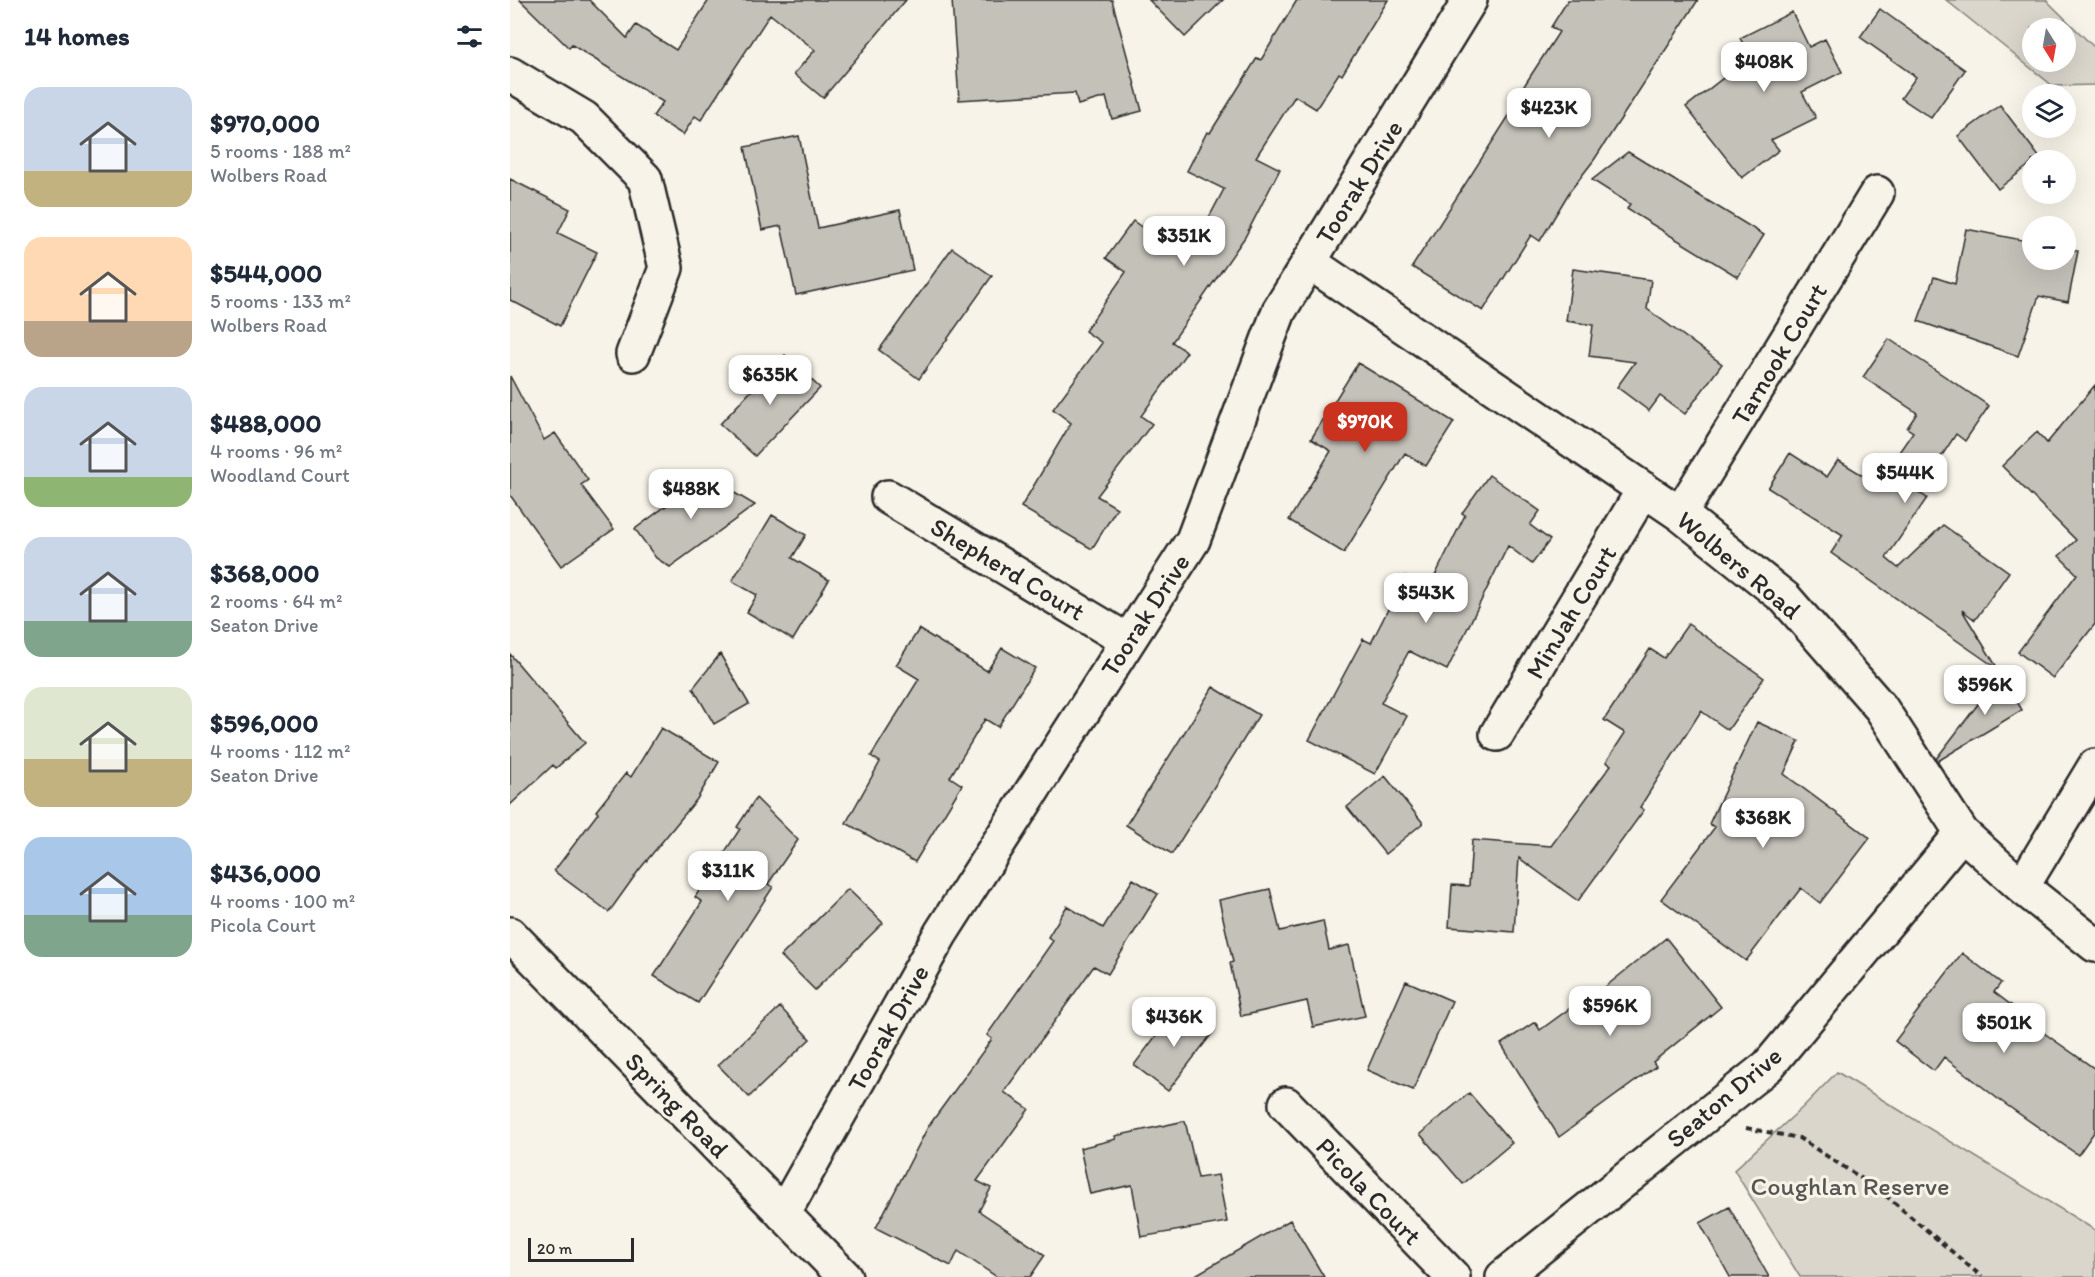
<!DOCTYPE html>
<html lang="en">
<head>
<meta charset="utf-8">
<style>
	body { margin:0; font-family:Itim,sans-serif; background:#f2f2f3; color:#1f2937; height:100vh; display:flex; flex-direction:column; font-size:22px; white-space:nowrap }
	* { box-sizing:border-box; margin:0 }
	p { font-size:20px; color:#747a83 }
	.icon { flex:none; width:33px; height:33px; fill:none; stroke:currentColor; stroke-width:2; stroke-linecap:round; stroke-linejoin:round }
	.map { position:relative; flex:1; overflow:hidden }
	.sheet { display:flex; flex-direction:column; background:#fff; width:510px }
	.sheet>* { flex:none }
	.needle { width:39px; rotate:169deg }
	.controls { position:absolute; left:1512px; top:18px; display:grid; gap:12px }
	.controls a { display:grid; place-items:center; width:54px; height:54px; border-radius:50%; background:#fff; box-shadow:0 6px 24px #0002; font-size:30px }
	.scale { position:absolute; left:18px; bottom:15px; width:106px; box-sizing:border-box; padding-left:6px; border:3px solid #2b2b2b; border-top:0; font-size:16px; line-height:21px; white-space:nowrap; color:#2b2b2b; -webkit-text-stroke:4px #f7f3e8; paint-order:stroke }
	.price { position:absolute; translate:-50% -51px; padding:0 14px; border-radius:12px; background:#fff; color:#222; font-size:20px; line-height:39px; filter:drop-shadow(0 2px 3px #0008) }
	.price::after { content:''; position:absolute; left:50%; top:36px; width:18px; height:14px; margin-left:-9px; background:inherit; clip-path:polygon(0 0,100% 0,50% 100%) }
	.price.active { background:#c8321e; color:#fff }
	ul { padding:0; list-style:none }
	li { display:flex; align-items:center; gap:18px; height:150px; padding:0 24px }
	li span { display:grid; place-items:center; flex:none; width:168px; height:120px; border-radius:18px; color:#555 }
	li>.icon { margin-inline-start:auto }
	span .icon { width:72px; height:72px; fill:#fffc; stroke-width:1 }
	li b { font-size:26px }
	h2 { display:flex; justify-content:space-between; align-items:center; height:72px; padding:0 24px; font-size:26px }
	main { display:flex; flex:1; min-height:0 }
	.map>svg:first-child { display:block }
	.green { fill:#dad6cc; stroke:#82807c; stroke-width:1.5; fill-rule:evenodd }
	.building { fill:#c4c1b9; stroke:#2b2b2b; stroke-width:1.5 }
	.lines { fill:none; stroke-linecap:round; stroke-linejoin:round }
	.minor-casing { stroke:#2b2b2b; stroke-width:38 }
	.secondary-casing { stroke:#2b2b2b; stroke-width:38 }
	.path { stroke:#2b2b2b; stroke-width:4; stroke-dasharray:6 4.5; stroke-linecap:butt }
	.minor { stroke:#f7f3e8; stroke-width:33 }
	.secondary { stroke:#f7f3e8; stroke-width:33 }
	.labels { text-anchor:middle; stroke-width:6; stroke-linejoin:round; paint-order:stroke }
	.street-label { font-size:26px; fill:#2b2b2b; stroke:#f7f3e8 }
	.park-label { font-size:26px; fill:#575653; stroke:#f7f3e8 }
</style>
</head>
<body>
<main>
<section class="sheet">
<h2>14 homes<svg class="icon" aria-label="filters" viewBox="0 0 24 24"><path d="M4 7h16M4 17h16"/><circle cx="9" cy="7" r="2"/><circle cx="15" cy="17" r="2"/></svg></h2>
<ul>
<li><span style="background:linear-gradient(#c9d6e8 70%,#c2b280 0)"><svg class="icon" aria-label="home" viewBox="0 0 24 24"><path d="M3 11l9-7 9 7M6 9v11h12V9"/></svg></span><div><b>$970,000</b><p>5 rooms · 188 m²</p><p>Wolbers Road</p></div></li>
<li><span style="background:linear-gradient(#ffd9b3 70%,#b9a48a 0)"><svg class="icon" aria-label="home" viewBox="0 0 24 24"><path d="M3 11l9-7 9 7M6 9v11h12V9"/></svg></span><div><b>$544,000</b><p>5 rooms · 133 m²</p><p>Wolbers Road</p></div></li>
<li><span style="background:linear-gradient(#c9d6e8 75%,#8fb573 0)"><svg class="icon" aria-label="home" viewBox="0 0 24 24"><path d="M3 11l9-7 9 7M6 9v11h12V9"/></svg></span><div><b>$488,000</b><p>4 rooms · 96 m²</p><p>Woodland Court</p></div></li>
<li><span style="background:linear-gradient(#c9d6e8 70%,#7fa58c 0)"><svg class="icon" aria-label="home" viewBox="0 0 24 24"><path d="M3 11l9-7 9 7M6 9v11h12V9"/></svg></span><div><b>$368,000</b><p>2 rooms · 64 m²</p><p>Seaton Drive</p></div></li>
<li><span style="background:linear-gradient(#dfe7d0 60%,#c2b280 0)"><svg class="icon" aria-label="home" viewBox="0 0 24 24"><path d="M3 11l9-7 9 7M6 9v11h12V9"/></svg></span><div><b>$596,000</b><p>4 rooms · 112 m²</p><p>Seaton Drive</p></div></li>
<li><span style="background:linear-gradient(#a9c7e8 65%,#7fa58c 0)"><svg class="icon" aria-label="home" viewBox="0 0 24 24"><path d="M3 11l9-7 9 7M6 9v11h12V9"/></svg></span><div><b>$436,000</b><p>4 rooms · 100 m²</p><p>Picola Court</p></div></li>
</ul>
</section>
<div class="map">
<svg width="1585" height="1277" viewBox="0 0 1585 1277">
	<rect width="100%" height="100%" fill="#f7f3e8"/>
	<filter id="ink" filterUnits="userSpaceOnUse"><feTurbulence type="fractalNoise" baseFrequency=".0167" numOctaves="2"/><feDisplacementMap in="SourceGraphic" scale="12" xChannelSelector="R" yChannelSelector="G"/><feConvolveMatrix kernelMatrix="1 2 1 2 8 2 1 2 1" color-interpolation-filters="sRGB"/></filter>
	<g filter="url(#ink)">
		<path class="green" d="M 1436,0 L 1536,0 L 1585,48 L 1585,85 L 1543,86 ZM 1522,28 L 1556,28 L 1556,62 L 1522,62 Z
			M 1327,1072 L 1585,1230 L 1585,1277 L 1290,1277 L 1224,1170 L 1293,1107 Z"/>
		<path class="building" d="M 10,0 L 79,0 L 117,38 L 126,25 L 166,50 L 199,0 L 396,0 L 313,98 L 284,74 L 305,50 L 260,14 L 191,120 L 185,116 L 173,135 L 143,116 L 153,102 L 62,45 L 59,48 Z
			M 442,0 L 602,0 L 632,111 L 602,119 L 596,97 L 568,105 L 565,93 L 449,100 Z
			M 639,0 L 713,0 L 675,37 Z
			M 787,0 L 878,0 L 832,75 L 829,73 L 806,109 L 785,96 L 746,157 L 770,169 L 735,237 L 662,342 L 677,352 L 631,416 L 642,424 L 587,496 L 607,508 L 582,549 L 511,507 L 561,423 L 543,409 L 592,343 L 575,331 L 616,272 L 596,258 L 623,221 L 677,259 L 714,189 L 677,171 L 697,132 L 700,133 L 747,58 L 751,60 Z
			M 1058,0 L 1188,0 L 1084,160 L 1060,191 L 1030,241 L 1021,235 L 973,311 L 902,267 L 1004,108 L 1001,106 L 1049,32 L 1041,27 Z
			M 1370,9 L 1455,70 L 1421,118 L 1391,98 L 1406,77 L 1350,37 Z
			M 1282,12 L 1299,47 L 1315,39 L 1332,72 L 1292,92 L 1306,118 L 1261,140 L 1269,150 L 1232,178 L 1176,107 L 1240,57 L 1230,38 Z
			M 1490,105 L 1530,158 L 1522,160 L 1522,163 L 1488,189 L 1448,136 Z
			M 289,136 L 308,228 L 390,210 L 403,270 L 286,295 L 271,226 L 252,230 L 235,147 Z
			M 1118,152 L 1254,235 L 1228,277 L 1117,209 L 1120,204 L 1082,180 Z
			M 0,179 L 60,209 L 48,233 L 87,252 L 50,326 L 0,300 Z
			M 1456,229 L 1522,242 L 1522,260 L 1556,260 L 1556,249 L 1568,251 L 1558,302 L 1529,296 L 1508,356 L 1408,321 L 1424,277 L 1445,284 Z
			M 442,248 L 482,276 L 409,379 L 369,350 Z
			M 1063,269 L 1141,280 L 1137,309 L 1212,364 L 1175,414 L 1150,396 L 1139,411 L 1107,387 L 1125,362 L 1079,356 L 1083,325 L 1056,321 Z
			M 1379,339 L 1479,406 L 1455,441 L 1446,434 L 1408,492 L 1417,498 L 1376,558 L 1388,568 L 1433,525 L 1499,572 L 1465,620 L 1452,610 L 1488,669 L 1321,553 L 1333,535 L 1258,488 L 1280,453 L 1317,477 L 1328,460 L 1367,484 L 1403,432 L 1397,428 L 1407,413 L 1353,377 Z
			M 275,355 L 310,388 L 245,456 L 210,424 Z
			M 848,363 L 944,422 L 916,466 L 895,453 L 834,553 L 779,520 L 821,451 L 801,439 Z
			M 0,376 L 34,440 L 45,433 L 78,480 L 71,485 L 104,529 L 51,566 L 0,495 Z
			M 1585,385 L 1585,624 L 1543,678 L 1508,652 L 1567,574 L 1549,556 L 1566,540 L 1492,466 L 1527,432 L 1537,443 Z
			M 979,475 L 1030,511 L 1020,525 L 1040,540 L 1022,564 L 998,546 L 937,670 L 899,651 L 871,703 L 897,716 L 865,774 L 799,740 L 853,639 L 861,643 L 895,576 L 919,588 L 955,515 L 952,513 Z
			M 196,476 L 245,505 L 160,567 L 146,558 L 125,529 Z
			M 262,515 L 296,535 L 282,558 L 319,580 L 283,640 L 237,612 L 247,595 L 222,581 Z
			M 1178,624 L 1254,678 L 1218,730 L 1191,711 L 1130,807 L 1134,810 L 1068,901 L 1009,858 L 1004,932 L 939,927 L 942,885 L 959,886 L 962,840 L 1041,846 L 1101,765 L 1096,762 L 1115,733 L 1094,720 L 1140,649 L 1154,658 Z
			M 409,629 L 477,671 L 492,648 L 525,668 L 488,727 L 475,719 L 440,777 L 452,785 L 405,862 L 336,823 L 370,762 L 361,756 L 409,679 L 386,665 Z
			M 0,654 L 75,743 L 46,768 L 43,765 L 0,805 Z
			M 210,654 L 239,704 L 204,724 L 183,688 Z
			M 1491,674 L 1512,710 L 1428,761 L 1426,759 Z
			M 703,687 L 749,715 L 662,854 L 616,825 Z
			M 1247,722 L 1289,741 L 1274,774 L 1360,838 L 1310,903 L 1291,888 L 1236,961 L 1151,899 L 1205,827 L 1199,824 Z
			M 151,728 L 209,762 L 187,799 L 129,870 L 99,912 L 44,871 L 88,813 L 86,811 L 116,773 L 121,777 Z
			M 875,776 L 913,823 L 875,854 L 837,807 Z
			M 246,798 L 288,840 L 258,884 L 263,887 L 188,1003 L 144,976 L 192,902 L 185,897 L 230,829 L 227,827 Z
			M 623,879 L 648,894 L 598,974 L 584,966 L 494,1092 L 519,1109 L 467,1181 L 481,1188 L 469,1211 L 535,1255 L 520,1277 L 487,1277 L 448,1251 L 441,1266 L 366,1228 L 418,1127 L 482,1039 L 477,1035 L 543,941 L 538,937 L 557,906 L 593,928 Z
			M 338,889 L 373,923 L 305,990 L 271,956 Z
			M 760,889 L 770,931 L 813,921 L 819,950 L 839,945 L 855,1016 L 803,1027 L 797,1001 L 731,1016 L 720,963 L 723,962 L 709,900 Z
			M 1156,938 L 1211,1007 L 1143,1062 L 1146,1066 L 1049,1137 L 991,1044 L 1025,1022 L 1030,1030 L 1088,988 L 1090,991 Z
			M 1452,953 L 1491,983 L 1484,992 L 1526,1024 L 1524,1026 L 1585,1069 L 1585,1131 L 1568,1155 L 1488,1099 L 1434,1057 L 1424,1071 L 1385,1041 Z
			M 896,981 L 942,1001 L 903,1090 L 857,1070 Z
			M 669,1005 L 704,1031 L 658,1091 L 624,1065 Z
			M 270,1007 L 300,1039 L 239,1097 L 208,1065 Z
			M 959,1093 L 1002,1143 L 953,1184 L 910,1134 Z
			M 675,1121 L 688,1178 L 708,1175 L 717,1222 L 631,1237 L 622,1185 L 580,1194 L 570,1148 L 606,1139 L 605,1136 Z
			M 1219,1207 L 1259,1277 L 1220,1277 L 1190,1223 Z
			M 780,1220 L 814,1277 L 682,1277 Z"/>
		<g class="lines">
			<g class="minor-casing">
				<path id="minor" d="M 0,74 L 74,118 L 135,179 L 156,268 L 123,354
					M 799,262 L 1170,514 L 1275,598 L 1371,708 L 1452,833 L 1512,887 L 1585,945
					M 378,497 L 618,641
					M 1170,514 L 1367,193
					M 987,734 L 1134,489
					M 1512,887 L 1585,766
					M 776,1104 L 943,1277
					M 273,1214 L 431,933 L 683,540 L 769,311 L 960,0
					M 993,1277 L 1258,1066 L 1452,833"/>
			</g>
			<g class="secondary-casing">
				<path id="secondary" d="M 0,934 L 335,1277"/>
			</g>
			<path class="path" d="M 1236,1128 L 1289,1138 L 1368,1189 L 1472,1277"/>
			<use href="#minor" class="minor"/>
			<use href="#secondary" class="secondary"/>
		</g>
	</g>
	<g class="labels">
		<g class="street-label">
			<text transform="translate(849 182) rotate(-58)" y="9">Toorak Drive</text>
			<text transform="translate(1269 354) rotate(-59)" y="9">Tarnook Court</text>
			<text transform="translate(1229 565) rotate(40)" y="9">Wolbers Road</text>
			<text transform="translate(498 569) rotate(31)" y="9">Shepherd Court</text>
			<text transform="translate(1061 612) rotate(-59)" y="9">MinJah Court</text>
			<text transform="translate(635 615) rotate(-57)" y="9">Toorak Drive</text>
			<text transform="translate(378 1028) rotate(-61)" y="9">Toorak Drive</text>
			<text transform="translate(1214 1097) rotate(-40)" y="9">Seaton Drive</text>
			<text transform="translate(167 1105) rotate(46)" y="9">Spring Road</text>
			<text transform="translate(859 1191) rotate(46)" y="9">Picola Court</text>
		</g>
		<g class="park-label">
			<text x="1340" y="1195">Coughlan Reserve</text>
		</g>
	</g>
</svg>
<div class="controls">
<a><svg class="needle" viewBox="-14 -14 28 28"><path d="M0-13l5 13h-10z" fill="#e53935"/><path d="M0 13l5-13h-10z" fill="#747a83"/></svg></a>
<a><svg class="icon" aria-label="layers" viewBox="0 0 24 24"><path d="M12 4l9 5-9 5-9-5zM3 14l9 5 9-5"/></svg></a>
<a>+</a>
<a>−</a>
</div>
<div class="scale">20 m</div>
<b class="price" style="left:1254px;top:93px">$408K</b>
<b class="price" style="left:1039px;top:139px">$423K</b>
<b class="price" style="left:674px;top:267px">$351K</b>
<b class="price" style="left:260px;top:406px">$635K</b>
<b class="price active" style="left:855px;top:453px">$970K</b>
<b class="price" style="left:1395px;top:504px">$544K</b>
<b class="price" style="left:181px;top:520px">$488K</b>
<b class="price" style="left:916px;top:624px">$543K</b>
<b class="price" style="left:1475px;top:716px">$596K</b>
<b class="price" style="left:1253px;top:849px">$368K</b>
<b class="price" style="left:218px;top:902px">$311K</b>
<b class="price" style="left:1100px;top:1037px">$596K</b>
<b class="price" style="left:664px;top:1048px">$436K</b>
<b class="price" style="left:1494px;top:1054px">$501K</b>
</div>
</main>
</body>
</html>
